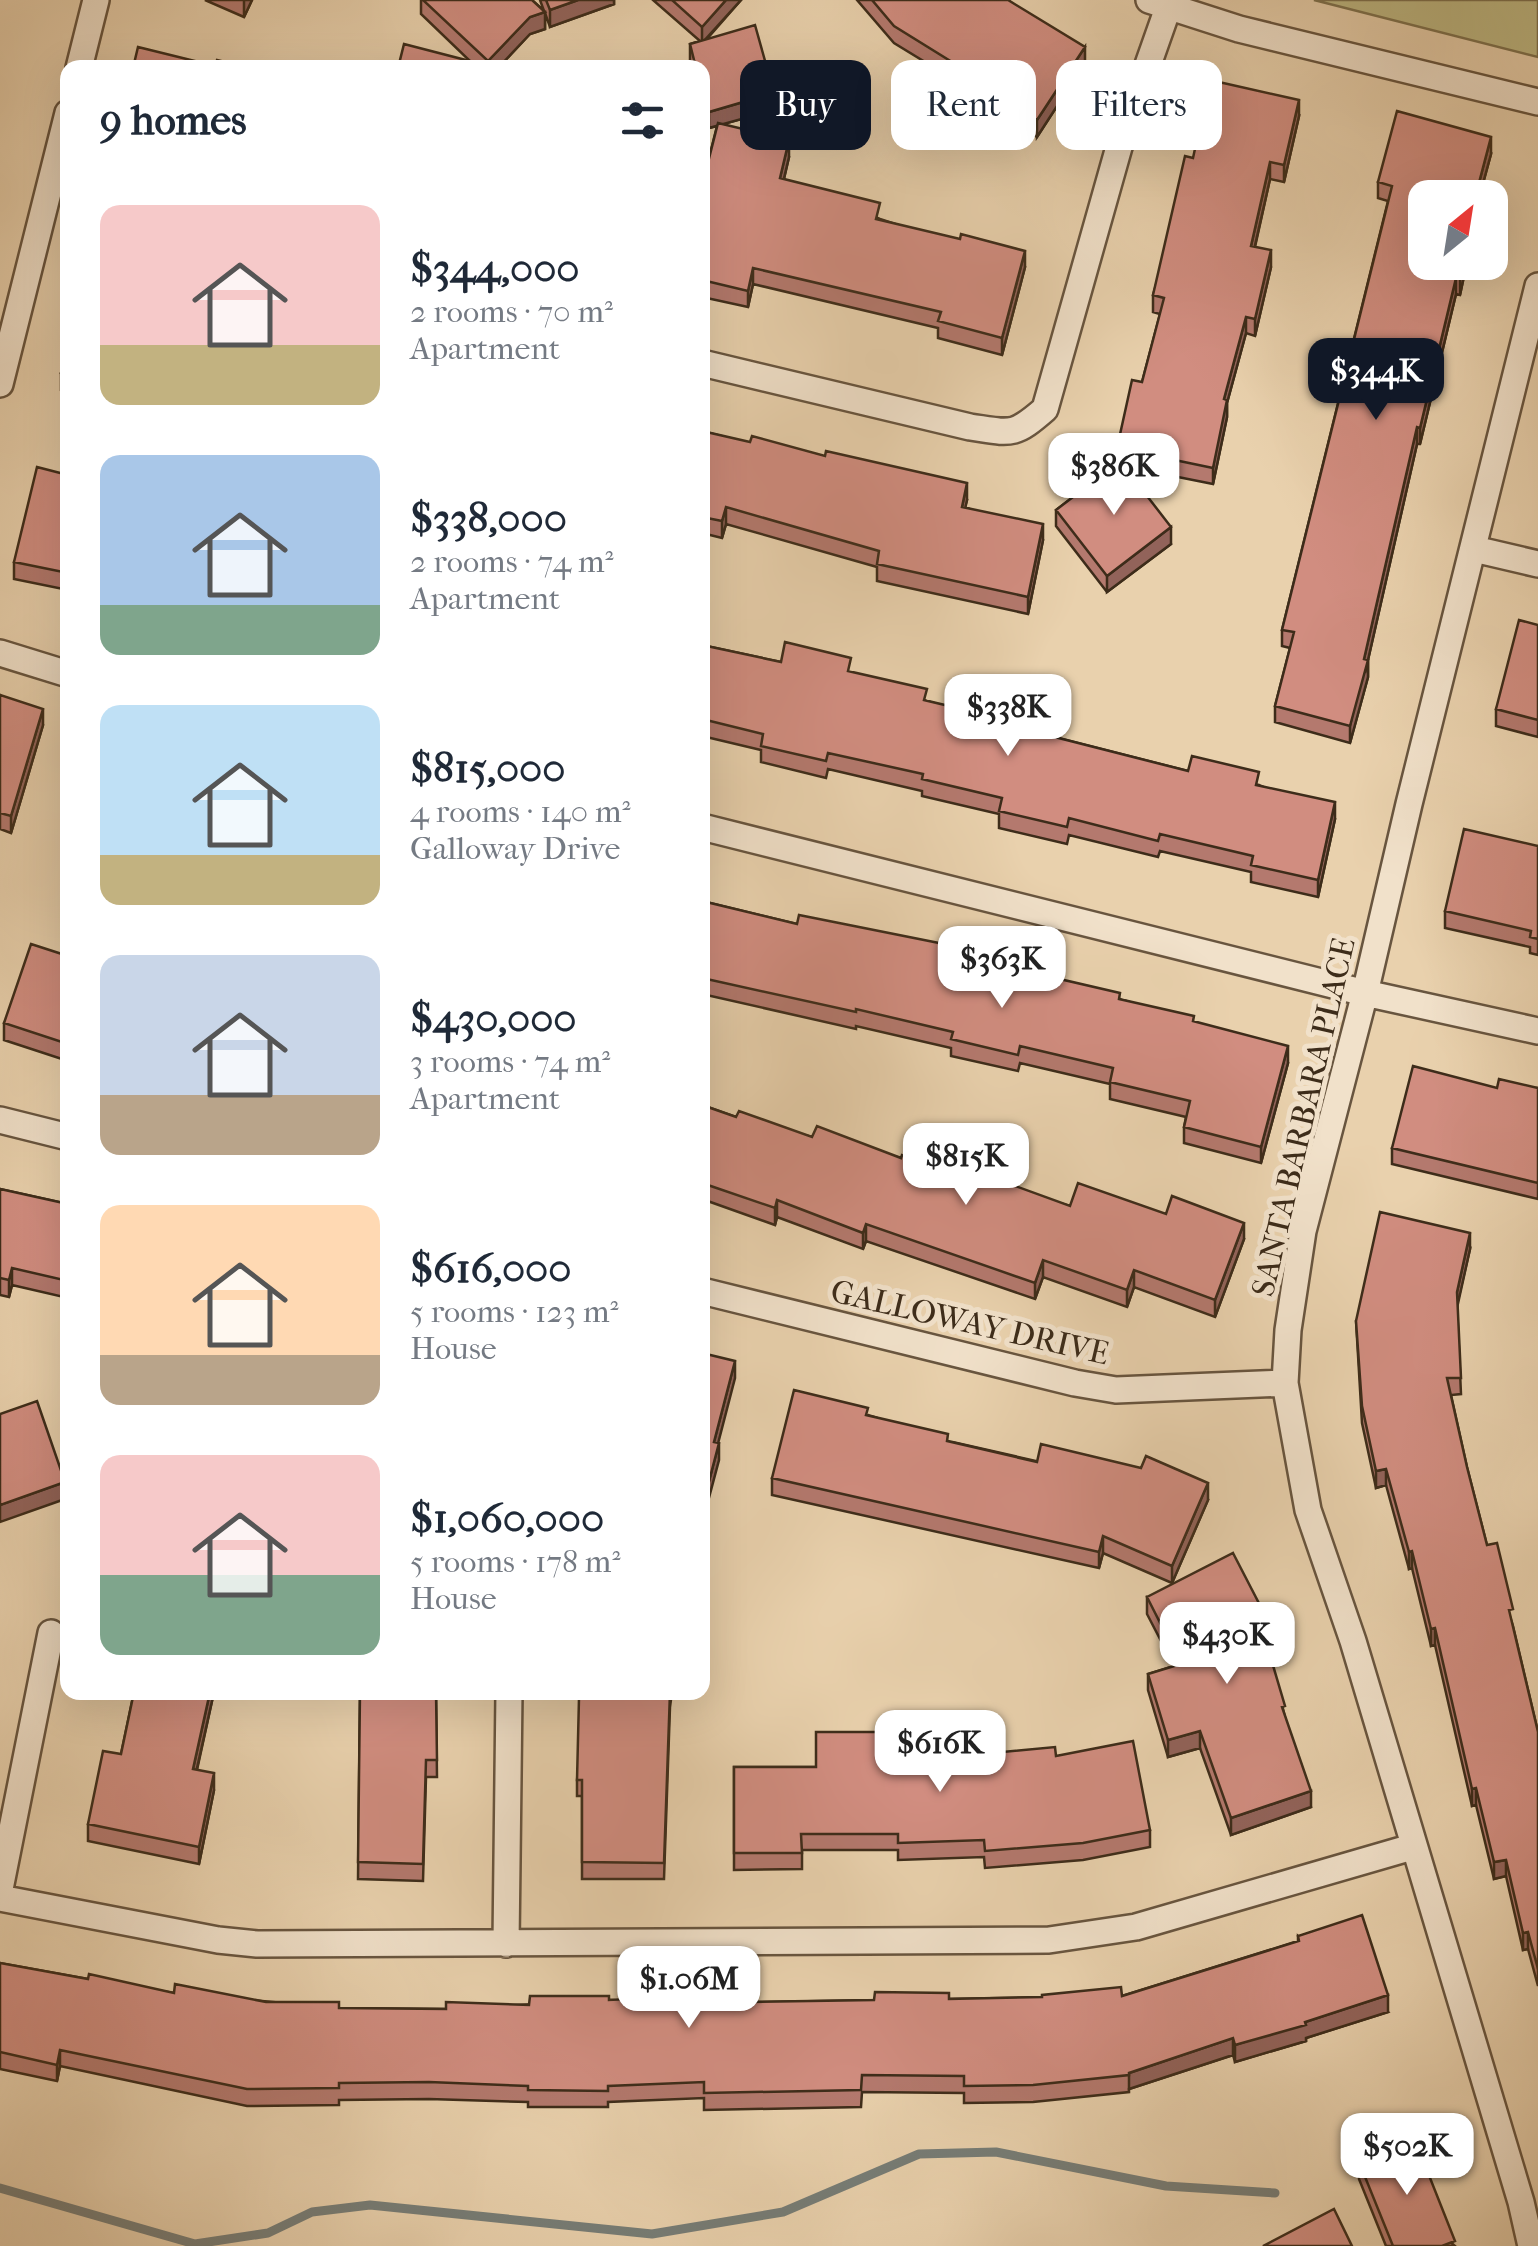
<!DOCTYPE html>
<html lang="en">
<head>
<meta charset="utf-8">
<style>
	body { margin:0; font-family:"IM FELL French Canon",serif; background:#f6f6f7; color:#1f2937; height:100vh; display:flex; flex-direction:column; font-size:38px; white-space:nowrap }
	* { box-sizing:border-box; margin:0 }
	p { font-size:32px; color:#747a83 }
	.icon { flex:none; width:55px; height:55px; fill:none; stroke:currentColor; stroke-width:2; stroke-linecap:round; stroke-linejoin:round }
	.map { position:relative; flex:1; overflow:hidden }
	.details { position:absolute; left:60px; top:60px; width:650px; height:1640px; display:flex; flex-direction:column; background:#fff; border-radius:20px; box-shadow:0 10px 40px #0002 }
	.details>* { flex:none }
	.guide { position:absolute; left:740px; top:60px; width:648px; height:90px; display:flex; gap:20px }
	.needle { width:65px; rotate:30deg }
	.controls { position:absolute; left:1408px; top:180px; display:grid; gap:20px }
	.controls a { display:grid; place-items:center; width:100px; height:100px; border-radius:20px; background:#fff; box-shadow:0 10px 40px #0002; font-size:50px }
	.price { position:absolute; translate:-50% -85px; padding:0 22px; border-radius:20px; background:#fff; color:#222; font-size:32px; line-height:65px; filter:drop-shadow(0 2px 5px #0008) }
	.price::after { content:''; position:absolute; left:50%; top:60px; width:30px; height:22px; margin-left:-15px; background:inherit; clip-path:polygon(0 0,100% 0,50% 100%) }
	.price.current { background:#111827; color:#fff }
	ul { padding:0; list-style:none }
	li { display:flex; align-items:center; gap:30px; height:250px; padding:0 40px }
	li span { display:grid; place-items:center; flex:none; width:280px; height:200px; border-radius:20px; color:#555 }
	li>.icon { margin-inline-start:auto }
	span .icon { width:120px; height:120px; fill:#fffc; stroke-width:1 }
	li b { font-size:42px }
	h2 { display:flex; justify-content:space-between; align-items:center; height:120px; padding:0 40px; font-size:42px }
	.pill { padding:0 35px; border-radius:20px; background:#fff; box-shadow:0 10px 40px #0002; font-size:35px; line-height:90px }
	.pill.current { background:#111827; color:#fff }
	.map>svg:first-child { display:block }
	.green { fill:#beb984; stroke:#7e724f; stroke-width:2.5 }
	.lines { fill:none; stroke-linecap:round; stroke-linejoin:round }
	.stream { stroke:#777e78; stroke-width:9 }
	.minor-casing { stroke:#68553f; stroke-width:30 }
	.minor { stroke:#f1e1ca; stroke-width:25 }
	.wall { fill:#b4796e; stroke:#3d2c1a; stroke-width:2.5 }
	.shaded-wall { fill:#92635a; stroke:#3d2c1a; stroke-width:2.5 }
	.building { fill:#d18d80; stroke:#3d2c1a; stroke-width:2.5 }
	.labels { text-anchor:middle; stroke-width:10; stroke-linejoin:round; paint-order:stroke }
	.street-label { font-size:32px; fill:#3d2c1a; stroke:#f1e1ca }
</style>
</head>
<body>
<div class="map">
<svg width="1538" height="2246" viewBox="0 0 1538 2246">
	<rect width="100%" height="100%" fill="#e9d1ad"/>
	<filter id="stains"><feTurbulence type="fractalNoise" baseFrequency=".002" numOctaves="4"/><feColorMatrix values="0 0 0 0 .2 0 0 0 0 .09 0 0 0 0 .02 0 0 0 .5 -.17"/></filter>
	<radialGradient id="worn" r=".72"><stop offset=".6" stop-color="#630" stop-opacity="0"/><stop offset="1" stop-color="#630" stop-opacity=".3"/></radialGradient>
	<path class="green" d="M 1314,0 L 1538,0 L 1538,57 Z"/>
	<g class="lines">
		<path class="stream" d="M 0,2188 L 195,2244 L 268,2233 L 312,2212 L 370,2205 L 652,2234 L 783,2212 L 919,2154 L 996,2152 L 1166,2186 L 1275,2193"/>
		<g class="minor-casing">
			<path id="minor" d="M 1149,0 L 1239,29 L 1538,102
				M 79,68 L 96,0
				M 702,363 L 970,427 C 1011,433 1013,437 1045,409 L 1119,147 L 1168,8
				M 0,384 L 68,113
				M 1474,549 L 1538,564
				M 0,653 L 68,674
				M 702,827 L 1365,993 L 1538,1031
				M 0,1120 L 68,1137
				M 702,1291 L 1075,1383 L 1116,1390 L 1285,1383
				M 0,1889 L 51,1633
				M 0,1898 L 218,1940 L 257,1944 L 1049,1940 L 1136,1927 L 1412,1847
				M 506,1944 L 509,1692
				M 1531,2246 L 1521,2202 L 1353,1641 L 1308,1510 L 1285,1383 L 1288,1330 L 1303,1231 L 1365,993 L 1409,804 L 1538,286"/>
		</g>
		<use href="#minor" class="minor"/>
	</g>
	<path class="wall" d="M 205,0 L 252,0 L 244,17 Z
		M 421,0 L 532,0 L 544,11 L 540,0 L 614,0 L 614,4 L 550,27 L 545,13 L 545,29 L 530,34 L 498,68 L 398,68 L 470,61 L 421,14 Z
		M 653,0 L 741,0 L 707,39 L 774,110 L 723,124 L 789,157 L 784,179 L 880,219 L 1025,267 L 1002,355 L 938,338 L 938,328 L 753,284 L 748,307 L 702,297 L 702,186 L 717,126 L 709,128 L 702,106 L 702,68 L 692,68 L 690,60 L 690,44 L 700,41 Z
		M 857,0 L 1008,0 L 1085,63 L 1037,137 L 979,99 L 979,95 L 894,43 Z
		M 1299,116 L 1284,182 L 1270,179 L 1255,247 L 1271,267 L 1255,336 L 1246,333 L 1227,403 L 1227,417 L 1213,484 L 1123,466 L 1171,544 L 1107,592 L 1056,526 L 1056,510 L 1117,463 L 1117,448 L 1142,382 L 1160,314 L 1153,312 L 1153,295 L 1193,158 Z
		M 1491,154 L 1479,198 L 1425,198 L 1467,262 L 1460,295 L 1456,294 L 1420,444 L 1417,444 L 1368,660 L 1368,677 L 1350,743 L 1275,722 L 1275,706 L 1290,648 L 1282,646 L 1282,630 L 1388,201 L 1378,198 L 1378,182 Z
		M 68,346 L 68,391 L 61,390 L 61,373 Z
		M 702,431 L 967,500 L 965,507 L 1043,540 L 1028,614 L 877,581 L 877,567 L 726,524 L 722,538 L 702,533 Z
		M 68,475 L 68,590 L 14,579 L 14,562 Z
		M 1538,625 L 1538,737 L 1496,726 L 1496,709 Z
		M 702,645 L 781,662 L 851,672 L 927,701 L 1012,726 L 1188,771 L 1259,785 L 1335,819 L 1318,897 L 1251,882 L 1251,872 L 1160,851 L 1158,857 L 1069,835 L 1067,844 L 999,828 L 999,814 L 922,796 L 922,791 L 828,769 L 826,778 L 761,762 L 761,750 L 702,736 Z
		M 0,695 L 43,725 L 11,833 L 0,829 Z
		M 1538,846 L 1538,955 L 1530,953 L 1530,947 L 1445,928 L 1445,911 Z
		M 702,901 L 797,924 L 954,954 L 1120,999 L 1194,1022 L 1288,1063 L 1261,1163 L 1184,1143 L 1184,1127 L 1186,1117 L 1110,1099 L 1110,1084 L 1020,1063 L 1018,1071 L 951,1056 L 951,1048 L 856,1026 L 856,1029 L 702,994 Z
		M 68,956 L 68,1061 L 4,1040 L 4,1023 Z
		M 1497,1088 L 1538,1088 L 1538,1199 L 1392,1164 L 1392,1148 Z
		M 702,1105 L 736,1117 L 812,1137 L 901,1158 L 1070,1206 L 1166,1214 L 1244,1239 L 1215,1317 L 1134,1287 L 1127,1307 L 1043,1277 L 1035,1299 L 866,1241 L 863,1249 L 777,1217 L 775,1225 L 702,1199 Z
		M 0,1189 L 68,1204 L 68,1298 L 12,1285 L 9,1297 L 0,1295 Z
		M 1470,1249 L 1457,1305 L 1461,1394 L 1451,1395 L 1467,1467 L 1487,1545 L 1513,1626 L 1538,1732 L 1538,1986 L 1528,1949 L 1523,1950 L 1506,1876 L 1494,1879 L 1476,1805 L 1472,1806 L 1435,1645 L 1431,1646 L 1412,1568 L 1409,1569 L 1386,1485 L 1376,1488 L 1362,1423 L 1356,1321 Z
		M 868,1415 L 948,1441 L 1208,1500 L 1172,1583 L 1103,1553 L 1099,1568 L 772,1495 L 772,1478 Z
		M 1147,1597 L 1265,1631 L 1264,1632 L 1285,1717 L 1311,1807 L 1231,1835 L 1200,1748 L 1168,1757 L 1148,1690 L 1148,1674 L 1174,1666 L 1147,1614 Z
		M 134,1692 L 214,1692 L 197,1770 L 214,1790 L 199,1864 L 88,1841 L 88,1824 L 121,1754 Z
		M 360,1692 L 436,1692 L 437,1777 L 426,1777 L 423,1881 L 358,1879 Z
		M 585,1692 L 672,1692 L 670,1707 L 664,1879 L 582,1879 L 582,1796 L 577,1796 L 577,1780 Z
		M 887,1744 L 972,1755 L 1056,1756 L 1150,1830 L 1150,1847 L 1083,1860 L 985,1868 L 984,1857 L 898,1860 L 898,1850 L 802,1850 L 802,1869 L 734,1870 L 734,1767 L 816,1767 Z
		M 1298,1936 L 1388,2012 L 1306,2038 L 1306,2041 L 1235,2062 L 1233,2055 L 1129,2089 L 1129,2092 L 1033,2102 L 964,2103 L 964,2093 L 862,2092 L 861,2107 L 704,2110 L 704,2098 L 608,2102 L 608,2107 L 528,2107 L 528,2102 L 429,2099 L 339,2100 L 339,2105 L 247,2106 L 60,2066 L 57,2081 L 0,2069 L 0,1963 L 88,1979 L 174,1993 L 339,2008 L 446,2009 L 609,2000 L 694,2003 L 1122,1996 L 1298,1941 Z
		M 1359,2162 L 1455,2246 L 1386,2246 L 1359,2179 Z"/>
	<path class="shaded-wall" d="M 244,0 L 252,0 L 244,17 Z
		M 578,0 L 614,0 L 614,4 L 550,27 L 550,10 Z
		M 726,0 L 741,0 L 702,43 L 702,27 Z
		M 545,12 L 545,29 L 530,34 L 498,68 L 488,68 L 488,61 L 530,17 Z
		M 1085,47 L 1085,63 L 1037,137 L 1037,120 Z
		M 774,93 L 774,110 L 709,128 L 709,112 Z
		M 1299,100 L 1299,116 L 1284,182 L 1284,165 Z
		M 1491,137 L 1491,154 L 1479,198 L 1475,198 Z
		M 789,140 L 789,157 L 780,195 L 780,178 Z
		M 1270,162 L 1270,179 L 1251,263 L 1251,246 Z
		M 1271,250 L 1271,267 L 1255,336 L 1255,319 Z
		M 1025,251 L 1025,267 L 1002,355 L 1002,338 Z
		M 1463,262 L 1467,262 L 1460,295 L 1460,279 Z
		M 753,268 L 753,284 L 748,307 L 748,291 Z
		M 1456,278 L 1456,294 L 1420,444 L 1420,428 Z
		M 1246,317 L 1246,333 L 1227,403 L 1227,417 L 1213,484 L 1213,468 L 1224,399 Z
		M 1417,427 L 1417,444 L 1365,673 L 1368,660 L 1368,677 L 1350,743 L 1350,726 L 1364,659 Z
		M 967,483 L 967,500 L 962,523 L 962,507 Z
		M 726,507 L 726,524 L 722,538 L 722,521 Z
		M 1043,524 L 1043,540 L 1028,614 L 1028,597 Z
		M 1171,527 L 1171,544 L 1107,592 L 1107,576 Z
		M 43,709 L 43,725 L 11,833 L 11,816 Z
		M 1335,802 L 1335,819 L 1318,897 L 1318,880 Z
		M 1288,1046 L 1288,1063 L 1261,1163 L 1261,1147 Z
		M 777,1200 L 777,1217 L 775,1225 L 775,1208 Z
		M 1244,1223 L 1244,1239 L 1215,1317 L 1215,1300 Z
		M 866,1224 L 866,1241 L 863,1249 L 863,1233 Z
		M 1470,1233 L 1470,1249 L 1457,1308 L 1457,1292 Z
		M 1043,1260 L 1043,1277 L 1035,1299 L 1035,1283 Z
		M 12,1268 L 12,1285 L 9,1297 L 9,1280 Z
		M 1134,1270 L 1134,1287 L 1127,1307 L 1127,1290 Z
		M 735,1361 L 735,1378 L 714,1459 L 714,1442 Z
		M 719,1443 L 719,1460 L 702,1524 L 702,1508 Z
		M 1386,1469 L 1386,1485 L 1376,1488 L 1376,1471 Z
		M 65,1482 L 65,1499 L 0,1522 L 0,1505 Z
		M 1208,1483 L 1208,1500 L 1172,1583 L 1172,1566 Z
		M 1103,1536 L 1103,1553 L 1099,1568 L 1099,1552 Z
		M 1412,1551 L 1412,1568 L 1409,1569 L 1409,1552 Z
		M 1265,1615 L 1265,1631 L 1259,1634 L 1259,1618 Z
		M 1435,1628 L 1435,1645 L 1431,1646 L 1431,1629 Z
		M 210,1692 L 214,1692 L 193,1786 L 193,1769 Z
		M 1200,1731 L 1200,1748 L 1168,1757 L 1168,1740 Z
		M 214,1773 L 214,1790 L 199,1864 L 199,1847 Z
		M 1476,1788 L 1476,1805 L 1472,1806 L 1472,1789 Z
		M 1311,1791 L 1311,1807 L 1231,1835 L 1231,1818 Z
		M 1506,1860 L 1506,1876 L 1494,1879 L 1494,1862 Z
		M 1528,1932 L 1528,1949 L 1523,1950 L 1523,1933 Z
		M 1388,1995 L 1388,2012 L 1306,2038 L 1306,2041 L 1235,2062 L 1235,2045 Z
		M 1233,2038 L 1233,2055 L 1129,2089 L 1129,2073 Z
		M 60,2050 L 60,2066 L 57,2081 L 57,2065 Z"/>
	<path class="building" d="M 423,0 L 532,0 L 545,12 L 530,17 L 488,61 Z
		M 546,0 L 578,0 L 550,10 Z
		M 672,0 L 726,0 L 702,27 Z
		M 872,0 L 1008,0 L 1085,47 L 1037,120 L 979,82 L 981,80 L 894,26 Z
		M 755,25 L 774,93 L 709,112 L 702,90 L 702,68 L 696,68 L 690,44 Z
		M 404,44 L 485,65 L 482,68 L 398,68 Z
		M 138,47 L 215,66 L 217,60 L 249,68 L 133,68 Z
		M 1210,80 L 1299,100 L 1284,165 L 1270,162 L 1251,246 L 1271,250 L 1255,319 L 1246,317 L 1224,399 L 1227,400 L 1213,468 L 1117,448 L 1132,380 L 1142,382 L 1164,298 L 1153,295 L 1185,156 L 1193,158 Z
		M 1397,111 L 1491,137 L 1475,198 L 1425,198 L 1425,262 L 1463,262 L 1460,279 L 1456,278 L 1420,428 L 1417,427 L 1364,659 L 1368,660 L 1350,726 L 1275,706 L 1294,632 L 1282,630 L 1392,186 L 1378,182 Z
		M 718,123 L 789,140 L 780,178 L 880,203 L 876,219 L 960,239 L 961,234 L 1025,251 L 1002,338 L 938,321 L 941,312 L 753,268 L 748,291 L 702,280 L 702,186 Z
		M 68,346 L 68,374 L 61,373 Z
		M 702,431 L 750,442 L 752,436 L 825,456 L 826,451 L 967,483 L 962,507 L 1043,524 L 1028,597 L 877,564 L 879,551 L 726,507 L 722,521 L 702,517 Z
		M 1120,461 L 1171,527 L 1107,576 L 1056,510 Z
		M 37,467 L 68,475 L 68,573 L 14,562 Z
		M 1519,620 L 1538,625 L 1538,720 L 1496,709 Z
		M 785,642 L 851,658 L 848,671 L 927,689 L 924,700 L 1012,721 L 1011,726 L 1188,771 L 1192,756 L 1259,772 L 1256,785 L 1335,802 L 1318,880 L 1251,865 L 1253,856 L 1160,834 L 1158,841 L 1069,818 L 1067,827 L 999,811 L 1002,798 L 922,779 L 923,774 L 828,753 L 826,761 L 761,746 L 763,734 L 702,719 L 702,645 L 781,662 Z
		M 0,695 L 43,709 L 11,816 L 0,813 Z
		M 1464,829 L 1538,846 L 1538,939 L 1530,937 L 1531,931 L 1445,911 Z
		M 702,901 L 797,924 L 799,915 L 954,946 L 952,954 L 1120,993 L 1119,999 L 1194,1016 L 1193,1021 L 1288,1046 L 1261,1147 L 1184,1127 L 1190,1101 L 1110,1082 L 1113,1068 L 1020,1046 L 1018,1055 L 951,1039 L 953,1032 L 856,1009 L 856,1012 L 702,978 Z
		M 31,944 L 68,956 L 68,1044 L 4,1023 Z
		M 1413,1066 L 1497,1088 L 1499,1079 L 1538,1088 L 1538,1183 L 1392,1148 Z
		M 702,1105 L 736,1117 L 739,1111 L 812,1137 L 817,1126 L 901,1158 L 902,1155 L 985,1183 L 988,1176 L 1070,1206 L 1078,1183 L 1166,1214 L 1172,1196 L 1244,1223 L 1215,1300 L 1134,1270 L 1127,1290 L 1043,1260 L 1035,1283 L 866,1224 L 863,1233 L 777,1200 L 775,1208 L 702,1183 Z
		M 0,1189 L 68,1204 L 68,1281 L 12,1268 L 9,1280 L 0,1278 Z
		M 1380,1212 L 1470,1233 L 1457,1292 L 1461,1378 L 1447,1378 L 1467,1467 L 1487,1545 L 1497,1543 L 1513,1609 L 1509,1610 L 1538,1732 L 1538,1969 L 1528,1932 L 1523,1933 L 1506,1860 L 1494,1862 L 1476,1788 L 1472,1789 L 1435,1628 L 1431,1629 L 1412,1551 L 1409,1552 L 1386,1469 L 1376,1471 L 1362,1406 L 1356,1321 Z
		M 702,1353 L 735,1361 L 714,1442 L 719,1443 L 702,1508 Z
		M 794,1390 L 868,1408 L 866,1415 L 948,1434 L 947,1441 L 1037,1462 L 1041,1444 L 1141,1468 L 1146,1456 L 1208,1483 L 1172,1566 L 1103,1536 L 1099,1552 L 772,1478 Z
		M 37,1401 L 65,1482 L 0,1505 L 0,1414 Z
		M 1233,1553 L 1265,1615 L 1259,1618 L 1285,1706 L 1282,1707 L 1311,1791 L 1231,1818 L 1200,1731 L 1168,1740 L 1148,1674 L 1181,1664 L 1147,1597 Z
		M 134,1692 L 210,1692 L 193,1769 L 214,1773 L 199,1847 L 88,1824 L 103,1751 L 121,1754 Z
		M 360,1692 L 436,1692 L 437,1760 L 426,1760 L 423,1864 L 358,1862 Z
		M 585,1692 L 670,1692 L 664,1863 L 582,1862 L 582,1780 L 577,1780 L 579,1698 L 584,1698 Z
		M 816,1732 L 887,1732 L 887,1744 L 971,1740 L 972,1755 L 1055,1747 L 1056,1756 L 1133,1741 L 1150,1830 L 1083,1843 L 985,1851 L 984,1840 L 898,1843 L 898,1834 L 801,1834 L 802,1853 L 734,1853 L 734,1767 L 816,1767 Z
		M 1362,1915 L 1388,1995 L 1305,2022 L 1306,2025 L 1235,2045 L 1233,2038 L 1129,2073 L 1129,2075 L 1033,2085 L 964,2086 L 964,2076 L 862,2075 L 861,2090 L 704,2093 L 704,2082 L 608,2086 L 608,2091 L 528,2090 L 528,2086 L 429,2082 L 339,2083 L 339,2088 L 247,2089 L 60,2050 L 57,2065 L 0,2052 L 0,1963 L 88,1979 L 89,1974 L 174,1993 L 175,1984 L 266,2002 L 339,2002 L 339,2008 L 446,2009 L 446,2002 L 529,2005 L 530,1996 L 609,1996 L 609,2000 L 694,1996 L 694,2003 L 874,2000 L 875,1992 L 949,1993 L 949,1999 L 1042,1997 L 1042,1995 L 1121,1987 L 1122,1996 L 1299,1941 L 1298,1936 Z
		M 1415,2140 L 1455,2241 L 1442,2246 L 1393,2246 L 1359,2162 Z
		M 1334,2209 L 1352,2246 L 1263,2246 Z"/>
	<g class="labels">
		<g class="street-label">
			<text transform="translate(1303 1117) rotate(-77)" y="11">SANTA BARBARA PLACE</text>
			<text transform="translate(970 1322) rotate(13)" y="11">GALLOWAY DRIVE</text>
		</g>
	</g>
	<rect width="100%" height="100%" filter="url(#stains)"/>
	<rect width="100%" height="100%" fill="url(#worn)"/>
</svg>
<div class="controls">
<a><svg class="needle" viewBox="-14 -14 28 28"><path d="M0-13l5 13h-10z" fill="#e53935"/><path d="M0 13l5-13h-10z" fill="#747a83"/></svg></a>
</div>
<b class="price current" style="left:1376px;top:423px">$344K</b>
<b class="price" style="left:1114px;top:518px">$386K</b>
<b class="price" style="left:1008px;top:759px">$338K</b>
<b class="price" style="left:1002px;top:1011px">$363K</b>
<b class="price" style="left:966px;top:1208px">$815K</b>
<b class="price" style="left:1227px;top:1687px">$430K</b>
<b class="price" style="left:940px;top:1795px">$616K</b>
<b class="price" style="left:689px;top:2031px">$1.06M</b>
<b class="price" style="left:1407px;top:2198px">$502K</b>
<div class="guide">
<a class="pill current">Buy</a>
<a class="pill">Rent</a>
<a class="pill">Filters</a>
</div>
<section class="details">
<h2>9 homes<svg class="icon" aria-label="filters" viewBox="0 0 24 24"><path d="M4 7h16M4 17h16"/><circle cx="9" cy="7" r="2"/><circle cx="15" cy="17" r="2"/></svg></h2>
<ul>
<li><span style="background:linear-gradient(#f6c9c9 70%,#c2b280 0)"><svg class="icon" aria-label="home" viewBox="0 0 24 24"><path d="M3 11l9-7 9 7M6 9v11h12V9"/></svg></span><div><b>$344,000</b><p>2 rooms · 70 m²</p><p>Apartment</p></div></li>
<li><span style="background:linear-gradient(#a9c7e8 75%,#7fa58c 0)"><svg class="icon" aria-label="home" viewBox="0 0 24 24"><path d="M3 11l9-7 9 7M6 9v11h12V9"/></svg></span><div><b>$338,000</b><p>2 rooms · 74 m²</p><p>Apartment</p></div></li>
<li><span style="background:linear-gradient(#bfe0f5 75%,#c2b280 0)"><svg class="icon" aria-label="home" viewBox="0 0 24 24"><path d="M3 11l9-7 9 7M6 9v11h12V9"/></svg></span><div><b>$815,000</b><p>4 rooms · 140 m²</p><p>Galloway Drive</p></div></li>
<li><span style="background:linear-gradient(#c9d6e8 70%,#b9a48a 0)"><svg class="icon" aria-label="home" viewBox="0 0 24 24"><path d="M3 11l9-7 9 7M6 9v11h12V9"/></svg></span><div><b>$430,000</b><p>3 rooms · 74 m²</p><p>Apartment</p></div></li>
<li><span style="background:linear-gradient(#ffd9b3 75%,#b9a48a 0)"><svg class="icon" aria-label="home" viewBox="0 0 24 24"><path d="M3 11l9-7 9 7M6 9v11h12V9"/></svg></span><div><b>$616,000</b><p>5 rooms · 123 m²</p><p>House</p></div></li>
<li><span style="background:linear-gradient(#f6c9c9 60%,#7fa58c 0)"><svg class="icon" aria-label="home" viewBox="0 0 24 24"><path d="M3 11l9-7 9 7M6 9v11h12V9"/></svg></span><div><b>$1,060,000</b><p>5 rooms · 178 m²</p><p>House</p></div></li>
</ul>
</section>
</div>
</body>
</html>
